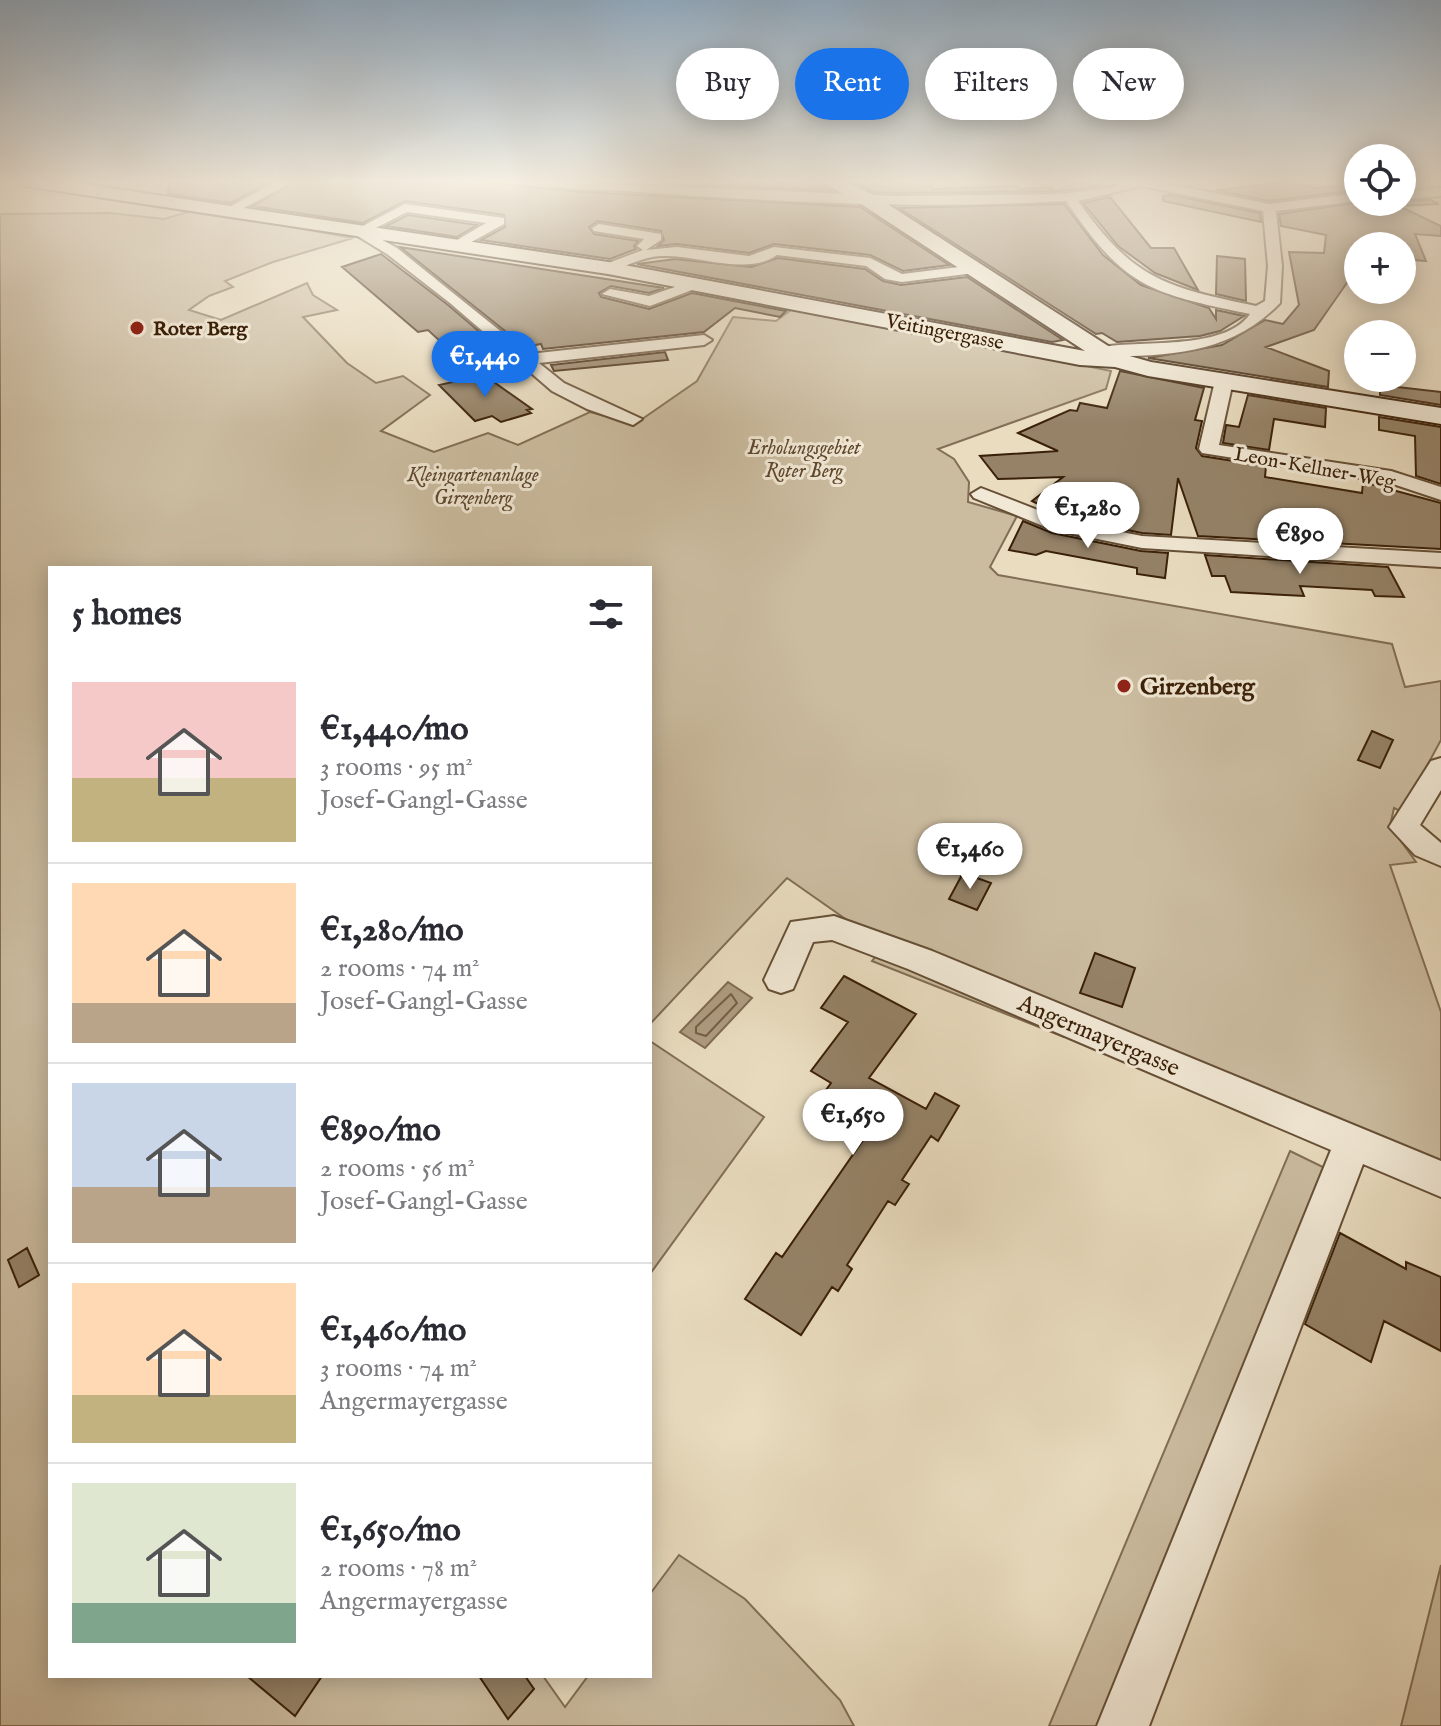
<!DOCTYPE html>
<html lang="en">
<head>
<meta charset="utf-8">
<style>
	body { margin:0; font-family:"IM FELL English",serif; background:#f2f2f3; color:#2b2b33; height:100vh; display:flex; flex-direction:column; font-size:30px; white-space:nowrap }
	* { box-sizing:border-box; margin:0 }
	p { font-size:26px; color:#7c7c81 }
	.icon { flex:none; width:44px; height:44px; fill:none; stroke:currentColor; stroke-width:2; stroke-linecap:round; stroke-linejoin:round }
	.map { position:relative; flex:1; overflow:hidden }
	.drawer { position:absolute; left:48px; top:566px; width:604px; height:1112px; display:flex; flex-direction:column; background:#fff; border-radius:0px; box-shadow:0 4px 20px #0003 }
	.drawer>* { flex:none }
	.hud { position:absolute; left:676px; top:48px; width:644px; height:72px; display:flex; gap:16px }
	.fabs { position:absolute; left:1344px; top:144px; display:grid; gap:16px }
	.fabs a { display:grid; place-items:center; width:72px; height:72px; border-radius:50%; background:#fff; box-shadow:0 4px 20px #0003; font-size:40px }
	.price { position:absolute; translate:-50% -68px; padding:0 18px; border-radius:28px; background:#fff; color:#222; font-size:26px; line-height:52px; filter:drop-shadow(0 2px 4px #0008) }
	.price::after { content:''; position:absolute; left:50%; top:48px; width:24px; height:18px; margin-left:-12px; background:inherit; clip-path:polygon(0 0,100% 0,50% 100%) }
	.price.on { background:#1a73e8; color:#fff }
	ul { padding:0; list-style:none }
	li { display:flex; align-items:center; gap:24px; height:200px; padding:0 24px }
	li+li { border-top:2px solid #e1e1e2 }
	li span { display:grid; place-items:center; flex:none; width:224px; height:160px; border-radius:0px; color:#555 }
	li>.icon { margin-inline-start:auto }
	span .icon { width:96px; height:96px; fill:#fffc; stroke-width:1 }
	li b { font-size:34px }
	h2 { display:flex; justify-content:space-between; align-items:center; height:96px; padding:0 24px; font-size:34px }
	.pill { padding:0 28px; border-radius:36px; background:#fff; box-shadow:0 4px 20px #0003; font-size:28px; line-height:72px }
	.pill.on { background:#1a73e8; color:#fff }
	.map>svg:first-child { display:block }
	.green { fill:#cbbca0; stroke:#826e54; stroke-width:2 }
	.water { fill:#ae9c81; stroke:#806a51; stroke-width:2 }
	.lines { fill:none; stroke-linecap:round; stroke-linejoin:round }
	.shore { stroke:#745e44; stroke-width:2 }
	.building { fill:#958267; stroke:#3a2008; stroke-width:2 }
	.street-casing { stroke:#664f36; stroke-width:4 }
	.secondary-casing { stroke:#3a2008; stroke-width:4 }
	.street { fill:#f1e8d5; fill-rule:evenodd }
	.secondary { fill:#f1e8d5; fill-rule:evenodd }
	.poi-dot { fill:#8f2418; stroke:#f1e8d5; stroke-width:3 }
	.labels { text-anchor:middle; stroke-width:6; stroke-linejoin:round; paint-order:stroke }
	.far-poi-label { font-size:20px; font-weight:bold; fill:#3a2008; stroke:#f1e8d5; text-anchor:start }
	.far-street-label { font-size:20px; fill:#3a2008; stroke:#f1e8d5 }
	.far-park-label { font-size:20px; font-style:italic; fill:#5e472e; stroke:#f1e8d5 }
	.poi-label { font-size:24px; font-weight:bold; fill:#3a2008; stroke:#f1e8d5; text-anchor:start }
	.street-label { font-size:24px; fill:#3a2008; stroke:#f1e8d5 }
</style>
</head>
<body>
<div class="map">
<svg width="1441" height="1726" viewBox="0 0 1441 1726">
	<rect width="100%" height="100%" fill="#e9dcbf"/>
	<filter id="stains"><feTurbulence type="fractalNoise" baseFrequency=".0025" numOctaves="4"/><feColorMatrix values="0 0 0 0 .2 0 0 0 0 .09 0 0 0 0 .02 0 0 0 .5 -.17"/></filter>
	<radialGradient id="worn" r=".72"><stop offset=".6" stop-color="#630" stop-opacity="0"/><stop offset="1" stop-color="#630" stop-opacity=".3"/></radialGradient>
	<path class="green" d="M 195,210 L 353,238 L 273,262 L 225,281 L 233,287 L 209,296 L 189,310 L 221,320 L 307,283 L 313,295 L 337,310 L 303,317 L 347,363 L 376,383 L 403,376 L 430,395 L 381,431 L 434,452 L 488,433 L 518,445 L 590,412 L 635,424 L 697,381 L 733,317 L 776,321 L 795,307 L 1111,371 L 1106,389 L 938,449 L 954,459 L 969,482 L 968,502 L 1017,516 L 990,567 L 998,575 L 1392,644 L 1405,687 L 1441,681 L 1441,740 L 1402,812 L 1394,808 L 1390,826 L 1416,862 L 1390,865 L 1441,1012 L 1441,1162 L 1132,1034 L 1064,1037 L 872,961 L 884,946 L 787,878 L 650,1024 L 650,568 L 50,568 L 50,1676 L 543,1676 L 565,1707 L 588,1676 L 650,1676 L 650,1594 L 679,1555 L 745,1599 L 840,1700 L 854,1726 L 0,1726 L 0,214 L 110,213 L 164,219 Z
		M 650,1041 L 764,1117 L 650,1274 Z
		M 1290,1151 L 1329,1170 L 1107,1726 L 1049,1726 Z
		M 1441,1565 L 1441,1726 L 1401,1726 Z"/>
	<path class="water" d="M 728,982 L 752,998 L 705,1048 L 680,1032 Z"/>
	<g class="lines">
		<path class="shore" d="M 731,994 L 737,1003 L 706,1036 L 696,1033 L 696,1027 Z"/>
	</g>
	<path class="building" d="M 169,181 L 271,181 L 231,203 L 168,194 Z
		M 297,181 L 473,181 L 582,192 L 860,207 L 949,265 L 903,271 L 870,255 L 774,244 L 749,253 L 677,244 L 658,246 L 664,240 L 661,231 L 598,221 L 589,227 L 594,234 L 638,241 L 634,246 L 636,249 L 610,259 L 481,240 L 505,227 L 504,215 L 405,201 L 363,223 L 253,206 Z
		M 662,181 L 816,181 L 830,190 L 662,183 Z
		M 851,181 L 929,182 L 933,189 L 1016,186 L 1019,189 L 1050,187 L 1055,191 L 1081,181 L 1098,181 L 1101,186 L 1061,191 L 896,193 L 875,192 Z
		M 1292,182 L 1314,188 L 1358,185 L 1358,190 L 1269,201 L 1216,190 Z
		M 1171,195 L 1260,213 L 1261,222 L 1163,201 L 1163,196 Z
		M 1110,197 L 1151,248 L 1174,248 L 1198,290 L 1155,273 L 1118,246 L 1083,203 Z
		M 1430,200 L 1439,204 L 1399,206 L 1441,226 L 1441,236 L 1415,234 L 1426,261 L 1402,259 L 1402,246 L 1358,246 L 1358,267 L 1314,330 L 1266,347 L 1329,371 L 1328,387 L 1148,358 L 1222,345 L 1265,320 L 1283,324 L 1299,305 L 1289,252 L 1324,253 L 1326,235 L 1281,226 L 1279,214 L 1361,202 Z
		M 1064,204 L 1103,255 L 1141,285 L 1209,308 L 1216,319 L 1216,310 L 1244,316 L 1220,331 L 1200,336 L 1117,342 L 1102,333 L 1096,334 L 899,208 Z
		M 408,215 L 477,225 L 457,237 L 386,226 Z
		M 400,247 L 664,288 L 649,293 L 611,286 L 599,293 L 601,297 L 649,309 L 692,293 L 786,311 L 780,317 L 735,308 L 704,332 L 543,349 L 541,344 L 525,347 Z
		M 381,254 L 448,305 L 502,351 L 479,356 L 442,343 L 428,330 L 418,332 L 342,267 Z
		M 1217,256 L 1245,259 L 1246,301 L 1216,294 Z
		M 778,258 L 865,269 L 883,281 L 901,285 L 967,277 L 1063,340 L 1052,342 L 637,264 L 675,259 L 751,267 Z
		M 665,352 L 668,360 L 554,371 L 551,365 Z
		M 1120,371 L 1204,388 L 1195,420 L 1202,421 L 1196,448 L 1202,456 L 1266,466 L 1265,477 L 1362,493 L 1363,482 L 1441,503 L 1441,549 L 1198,536 L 1178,478 L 1171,535 L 1142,533 L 1067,518 L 1032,501 L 1063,477 L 998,479 L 980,456 L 1058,451 L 1018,433 L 1070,410 L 1077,411 L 1080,403 L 1107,408 Z
		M 484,375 L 532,409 L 527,410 L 531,413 L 501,422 L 492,416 L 475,421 L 439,385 Z
		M 1380,385 L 1441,392 L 1441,405 L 1380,395 Z
		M 1248,395 L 1326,408 L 1325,427 L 1274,419 L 1269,450 L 1223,443 L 1226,425 L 1239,427 Z
		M 1379,417 L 1441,427 L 1441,484 L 1416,476 L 1415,436 L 1379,430 Z
		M 1023,521 L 1052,533 L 1141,551 L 1168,553 L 1165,578 L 1137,574 L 1137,568 L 1046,551 L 1036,555 L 1009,550 Z
		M 1205,555 L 1388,567 L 1404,597 L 1375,596 L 1372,590 L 1300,586 L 1304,596 L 1231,592 L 1225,576 L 1212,576 Z
		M 1372,731 L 1393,740 L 1380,768 L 1358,760 Z
		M 963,873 L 991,883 L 977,910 L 949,899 Z
		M 1095,953 L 1135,968 L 1122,1007 L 1080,993 Z
		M 844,976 L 916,1014 L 869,1078 L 926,1109 L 935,1093 L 959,1106 L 938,1141 L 931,1136 L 902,1180 L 909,1184 L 895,1205 L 888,1201 L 847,1265 L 852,1269 L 838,1291 L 832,1287 L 801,1335 L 745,1299 L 776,1253 L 782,1257 L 872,1127 L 821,1097 L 831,1083 L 811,1071 L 848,1022 L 821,1008 Z
		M 1340,1233 L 1406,1269 L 1406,1262 L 1441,1277 L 1441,1351 L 1384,1321 L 1371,1362 L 1305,1324 Z
		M 27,1248 L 39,1275 L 19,1287 L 8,1260 Z
		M 247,1676 L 322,1676 L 295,1716 Z
		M 479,1676 L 525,1676 L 534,1689 L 508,1719 Z"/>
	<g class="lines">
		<g class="street-casing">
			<path id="street" d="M 278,181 L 294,181 L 231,215 L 220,212 Z
				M 542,181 L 896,196 L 1061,194 L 1110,188 L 1130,181 L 1155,181 L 1269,204 L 1358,193 L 1358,201 L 1276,211 L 1282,266 L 1280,303 C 1230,354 1174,355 1103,357 L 1097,356 L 1097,348 C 1137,339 1224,352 1250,314 C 1149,293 1125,288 1066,201 C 920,210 772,202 626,191 C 606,190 557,191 542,181 ZM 1142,186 L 1263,211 L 1268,266 L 1265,301 L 1256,306 C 1164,287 1133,279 1078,201 Z
				M 1441,188 L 1441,196 L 1402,199 L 1402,191 Z
				M 405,204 L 504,218 L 504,224 L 457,250 L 452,249 L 452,243 L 486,223 L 407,212 L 368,232 L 397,248 L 529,354 L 704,335 L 712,340 L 704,345 L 539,363 L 564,383 L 642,419 L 633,425 L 587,409 L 552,391 L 450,303 L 387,254 L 351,232 Z
				M 599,224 L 661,234 L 661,240 L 646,250 L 677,247 L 749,256 L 774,247 L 870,258 L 902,274 L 975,265 L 982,269 L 975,273 L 902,282 L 885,279 L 866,266 L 777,255 C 747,277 696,254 661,256 C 641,257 626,267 608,272 L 601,268 L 603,265 L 643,250 L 637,246 L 644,239 L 594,231 L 592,228 Z
				M 695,280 L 700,281 L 700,287 L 650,306 L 602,294 L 610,289 L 649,296 Z
				M 1224,376 L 1233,381 L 1219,445 L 1391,471 L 1441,487 L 1441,500 L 1387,482 L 1202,453 L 1199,449 L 1215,381 Z
				M 981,488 L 1066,521 L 1142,536 L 1441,553 L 1441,567 L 1142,548 L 1053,530 L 974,498 L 971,494 Z
				M 1441,758 L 1441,790 L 1420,825 L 1441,843 L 1441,866 L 1415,855 L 1389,827 L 1431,761 Z
				M 834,916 L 932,951 L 1441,1161 L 1441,1197 L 1363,1164 L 1149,1726 L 1097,1726 L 1331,1150 L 908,969 L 832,940 L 813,942 L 793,989 L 781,993 L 769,989 L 764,980 L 791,922 Z"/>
		</g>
		<g class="secondary-casing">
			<path id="secondary" d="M 16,181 L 63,181 L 608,262 L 1085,351 L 858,202 L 819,181 L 843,181 L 872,194 L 1119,353 L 1151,362 L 1441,408 L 1441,424 L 1148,376 L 1115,367 L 1080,365 L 608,274 L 25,186 Z"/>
		</g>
		<use href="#street" class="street"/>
		<use href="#secondary" class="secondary"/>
	</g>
	<linearGradient id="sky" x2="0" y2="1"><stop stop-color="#91aabf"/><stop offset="0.43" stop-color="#f5efe2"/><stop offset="1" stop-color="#f5efe2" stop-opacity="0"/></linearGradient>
	<rect width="1441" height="423" fill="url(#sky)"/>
	<g class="poi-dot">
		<circle cx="137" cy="328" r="8"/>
		<circle cx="1124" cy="686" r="8"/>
	</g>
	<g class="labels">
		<g class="far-poi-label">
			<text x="153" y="335">Roter Berg</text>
		</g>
		<g class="far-street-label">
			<text transform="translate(945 331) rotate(11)" y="7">Veitingergasse</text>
			<text transform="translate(1315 467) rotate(10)" y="7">Leon-Kellner-Weg</text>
		</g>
		<g class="far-park-label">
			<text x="804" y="454">Erholungsgebiet<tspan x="804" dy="23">Roter Berg</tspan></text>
			<text x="473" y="481">Kleingartenanlage<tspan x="473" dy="23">Girzenberg</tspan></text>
		</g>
		<g class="poi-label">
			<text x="1140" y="694">Girzenberg</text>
		</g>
		<g class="street-label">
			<text transform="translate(1099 1035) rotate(23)" y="8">Angermayergasse</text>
		</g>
	</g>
	<rect width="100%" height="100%" filter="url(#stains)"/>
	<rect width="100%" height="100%" fill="url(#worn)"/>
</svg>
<div class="fabs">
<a><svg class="icon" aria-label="locate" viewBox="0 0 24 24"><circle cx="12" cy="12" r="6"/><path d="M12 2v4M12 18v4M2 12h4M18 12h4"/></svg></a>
<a>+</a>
<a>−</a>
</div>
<b class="price on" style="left:485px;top:399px">€1,440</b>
<b class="price" style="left:1088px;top:550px">€1,280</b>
<b class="price" style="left:1300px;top:576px">€890</b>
<b class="price" style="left:970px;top:891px">€1,460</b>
<b class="price" style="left:853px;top:1157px">€1,650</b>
<div class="hud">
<a class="pill">Buy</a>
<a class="pill on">Rent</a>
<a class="pill">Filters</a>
<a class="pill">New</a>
</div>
<section class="drawer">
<h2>5 homes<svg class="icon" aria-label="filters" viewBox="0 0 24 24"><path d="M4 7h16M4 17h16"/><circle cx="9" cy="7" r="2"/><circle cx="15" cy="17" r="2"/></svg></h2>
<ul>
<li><span style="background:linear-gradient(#f6c9c9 60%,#c2b280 0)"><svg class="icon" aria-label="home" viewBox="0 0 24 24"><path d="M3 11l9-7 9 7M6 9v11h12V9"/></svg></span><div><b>€1,440/mo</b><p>3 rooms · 95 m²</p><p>Josef-Gangl-Gasse</p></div></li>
<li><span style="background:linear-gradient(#ffd9b3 75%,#b9a48a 0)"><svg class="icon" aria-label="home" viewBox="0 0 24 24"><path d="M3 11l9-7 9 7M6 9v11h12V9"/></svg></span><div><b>€1,280/mo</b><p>2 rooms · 74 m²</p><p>Josef-Gangl-Gasse</p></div></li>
<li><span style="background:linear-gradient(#c9d6e8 65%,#b9a48a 0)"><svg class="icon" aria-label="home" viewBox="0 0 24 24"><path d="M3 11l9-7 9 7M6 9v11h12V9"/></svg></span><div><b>€890/mo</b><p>2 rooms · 56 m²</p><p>Josef-Gangl-Gasse</p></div></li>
<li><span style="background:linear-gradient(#ffd9b3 70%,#c2b280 0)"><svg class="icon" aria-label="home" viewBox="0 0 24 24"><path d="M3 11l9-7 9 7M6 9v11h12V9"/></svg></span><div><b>€1,460/mo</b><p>3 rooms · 74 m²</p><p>Angermayergasse</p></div></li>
<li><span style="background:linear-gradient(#dfe7d0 75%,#7fa58c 0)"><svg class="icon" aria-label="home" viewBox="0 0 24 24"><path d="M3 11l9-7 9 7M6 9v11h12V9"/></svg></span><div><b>€1,650/mo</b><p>2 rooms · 78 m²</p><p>Angermayergasse</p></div></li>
</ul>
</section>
</div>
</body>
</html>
